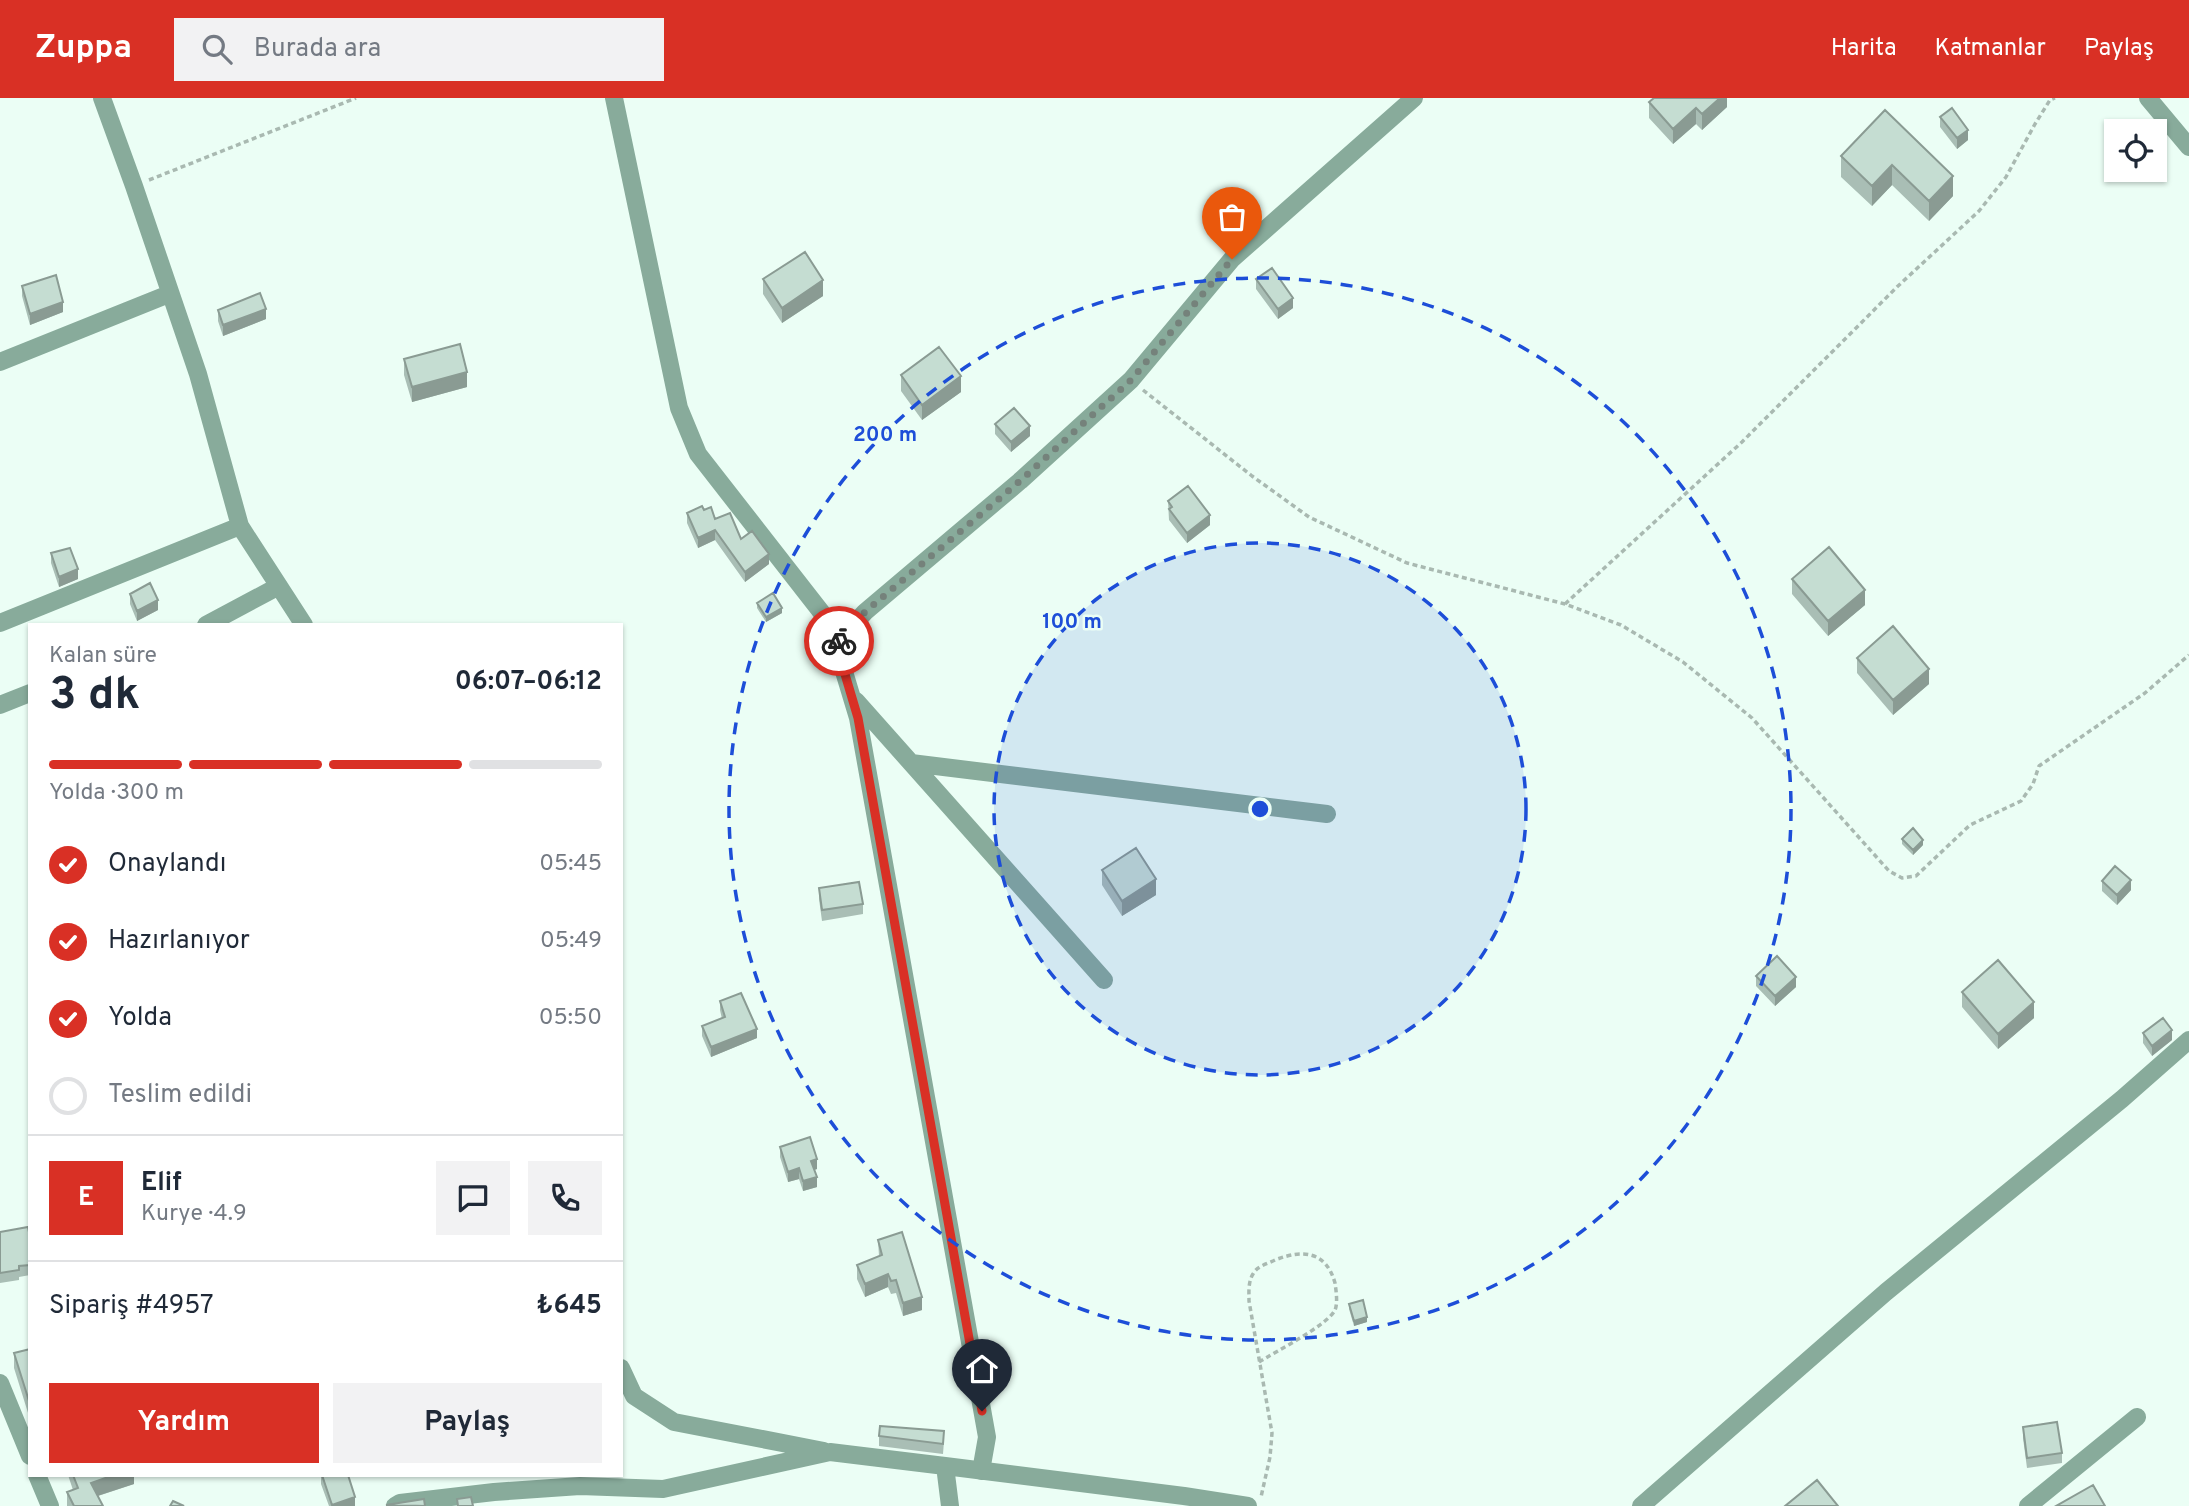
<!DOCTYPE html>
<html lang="tr">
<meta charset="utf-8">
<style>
:root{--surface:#fff;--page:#f2f2f3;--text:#1f2937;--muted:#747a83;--line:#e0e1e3;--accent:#d93025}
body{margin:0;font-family:Overpass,sans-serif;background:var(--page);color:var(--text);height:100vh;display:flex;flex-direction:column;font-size:26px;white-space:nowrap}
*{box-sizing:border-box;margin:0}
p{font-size:23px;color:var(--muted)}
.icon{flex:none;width:38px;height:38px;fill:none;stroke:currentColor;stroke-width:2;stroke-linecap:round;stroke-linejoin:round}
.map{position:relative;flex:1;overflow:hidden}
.drawer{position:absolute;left:28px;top:525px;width:595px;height:854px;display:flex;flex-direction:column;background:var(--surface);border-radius:0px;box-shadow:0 2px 5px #0004}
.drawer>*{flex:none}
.controls{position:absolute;left:2104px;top:21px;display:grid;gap:14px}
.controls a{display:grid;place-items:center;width:63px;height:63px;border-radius:0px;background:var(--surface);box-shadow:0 2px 5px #0004;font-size:35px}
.pin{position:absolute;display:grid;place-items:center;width:60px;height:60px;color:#fff;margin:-72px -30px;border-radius:50% 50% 50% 0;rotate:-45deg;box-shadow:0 0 7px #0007}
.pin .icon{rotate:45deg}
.courier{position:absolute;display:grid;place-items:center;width:70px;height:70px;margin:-35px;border:5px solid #d93025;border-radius:50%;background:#fff;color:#222;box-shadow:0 2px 9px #0007}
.summary em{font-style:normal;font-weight:700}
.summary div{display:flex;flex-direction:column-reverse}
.summary{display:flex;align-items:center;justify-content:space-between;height:119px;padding:0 21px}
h1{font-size:46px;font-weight:700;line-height:52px}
.bar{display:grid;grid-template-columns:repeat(4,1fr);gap:10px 7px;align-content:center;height:84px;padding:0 21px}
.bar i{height:9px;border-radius:5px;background:var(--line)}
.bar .current{background:var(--accent)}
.bar p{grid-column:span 4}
.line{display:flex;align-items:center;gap:18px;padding:0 21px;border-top:2px solid var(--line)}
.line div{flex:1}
.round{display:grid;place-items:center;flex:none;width:74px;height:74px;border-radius:0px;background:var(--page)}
ol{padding:0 21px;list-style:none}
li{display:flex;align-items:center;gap:21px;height:77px}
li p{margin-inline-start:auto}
li .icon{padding:7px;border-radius:50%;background:var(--accent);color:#fff;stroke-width:4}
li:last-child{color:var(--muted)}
li i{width:38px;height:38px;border:4px solid var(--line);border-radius:50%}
.cta{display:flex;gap:14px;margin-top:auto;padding:14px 21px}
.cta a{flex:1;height:80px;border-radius:0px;background:var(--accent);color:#fff;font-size:28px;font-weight:700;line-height:80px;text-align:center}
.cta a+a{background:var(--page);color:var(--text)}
header{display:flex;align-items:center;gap:42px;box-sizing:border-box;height:98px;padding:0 35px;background:var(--accent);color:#fff}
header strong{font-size:33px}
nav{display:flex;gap:38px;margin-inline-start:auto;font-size:24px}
.search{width:490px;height:63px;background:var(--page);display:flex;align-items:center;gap:18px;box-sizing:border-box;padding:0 24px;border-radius:0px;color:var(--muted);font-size:26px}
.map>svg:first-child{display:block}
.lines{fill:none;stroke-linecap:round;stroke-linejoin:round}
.path{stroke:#a9b9b1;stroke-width:3.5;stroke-dasharray:5 3.5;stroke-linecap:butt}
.minor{stroke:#88ab9b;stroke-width:18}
.wall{fill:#a9beb5}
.shaded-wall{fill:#8a9b93}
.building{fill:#c5ddd2;stroke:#8a9b93;stroke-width:2}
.done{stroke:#75827b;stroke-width:7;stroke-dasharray:0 12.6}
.route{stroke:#d93025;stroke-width:9}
.ring{fill:none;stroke:#1d4ed8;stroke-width:3.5;stroke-dasharray:12 9}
.centre{fill:#1d4ed8;stroke:#ebfef5;stroke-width:3.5}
.ring-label{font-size:21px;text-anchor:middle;font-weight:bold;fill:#1d4ed8;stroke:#ebfef5;stroke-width:5;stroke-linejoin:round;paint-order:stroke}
</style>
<header>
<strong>Zuppa</strong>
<div class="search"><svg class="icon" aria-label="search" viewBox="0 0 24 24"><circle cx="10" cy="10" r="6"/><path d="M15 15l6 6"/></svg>Burada ara</div>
<nav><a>Harita</a><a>Katmanlar</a><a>Paylaş</a></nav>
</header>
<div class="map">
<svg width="2189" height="1408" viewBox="0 0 2189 1408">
<rect width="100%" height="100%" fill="#ebfef5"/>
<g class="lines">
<path class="path" d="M149,82L356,0
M1143,292L1252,378L1309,419L1407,465L1565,506L1621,527L1683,564L1752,620L1889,773L1902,780L1916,778L1970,727L2021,703L2033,686L2039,668L2145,595L2189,557
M1565,506L1742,344L1898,188L1979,113L2006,79L2035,26L2050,2L2055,0
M1259,1264C1275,1254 1328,1227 1335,1212C1338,1205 1336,1192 1335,1185C1326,1153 1303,1151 1275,1162C1267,1166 1257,1168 1253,1176C1248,1184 1249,1194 1249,1203L1272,1335L1270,1359L1261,1399"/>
<path class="minor" d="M102,0L134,88L198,276L240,428L304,527
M614,0L679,310L698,356L829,524L858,620L987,1339L981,1373
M2148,0L2189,49
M0,264L169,196
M0,525L240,428
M206,527L279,488
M836,546L865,514L1020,383L1131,282L1232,161L1414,0
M856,603L1104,882
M0,607L30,595
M911,665L1327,716
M621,1270L634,1298L674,1324L824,1353
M0,1285L30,1358
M37,1377L50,1408
M395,1408L400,1405L494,1394L580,1388L663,1391L830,1354L945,1368
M950,1408L945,1368L1184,1398L1248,1408
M1641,1408L1886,1194L2122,1001L2189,942
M2028,1408L2137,1319"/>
</g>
<path class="wall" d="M1727,0V9L1702,32L1696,26L1673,46L1649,20V4Z
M1885,12L1953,98L1929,123L1892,87L1872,108L1841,79V58Z
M1940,19L1968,42L1957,51L1940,29Z
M763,181L823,198L782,225L763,196Z
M1256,181L1293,210L1278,221L1256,191Z
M22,188L63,214L30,227L22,198Z
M218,212L266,221L223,238L218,223Z
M404,261L467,289L412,304L404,277Z
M901,277L961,294L922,322L901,293Z
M995,326L1030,338L1011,354L995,336Z
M1168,403L1210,427L1187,445L1169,422Z
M704,412L715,421L769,466L745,484L715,442L698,450L687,425V415Z
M51,455L78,481L59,489L51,465Z
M1792,481L1865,507L1828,538L1792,496Z
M130,496L158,512L137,523L130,506Z
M757,505L782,515L766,524L757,510Z
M1857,560L1929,586L1893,617L1857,575Z
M1902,741L1923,747L1913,757L1902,746Z
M1102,772L1156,797L1122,818L1102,787Z
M2102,783L2131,792L2117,807L2102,793Z
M819,790L863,806V816L822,823L819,801Z
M1756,878L1796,889L1775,908L1756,888Z
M1962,894L2034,920L1998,951L1962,909Z
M720,903L757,940L711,959L702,938V928L722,921L720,912Z
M2143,935L2172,942L2152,958L2143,945Z
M780,1049L817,1071L814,1072L817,1089L803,1093L799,1081L788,1084L780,1059Z
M0,1134L30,1139V1177L19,1179V1182L0,1185Z
M878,1142L922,1212L903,1218L896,1195L891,1196L888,1189L865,1199L857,1181V1167L879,1158Z
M1349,1206L1367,1224L1354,1228L1349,1211Z
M30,1251L29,1318L14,1270V1255Z
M2023,1329L2062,1355V1365L2027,1370L2023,1340Z
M879,1338L944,1343L943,1356L879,1348Z
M68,1377H134V1386L98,1398L103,1408H67V1394L73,1392Z
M321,1377L355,1408H329L321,1386Z"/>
<path class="shaded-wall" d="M1720,0H1727V9L1702,32V16Z
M1696,10V26L1673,46V31Z
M1968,32V42L1957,51V40Z
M1892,67V87L1872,108V88Z
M1953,78V98L1929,123V103Z
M823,182V198L782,225V210Z
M1293,200V210L1278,221V211Z
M63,204V214L30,227V216Z
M266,211V221L223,238V227Z
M467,274V289L412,304V289Z
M961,278V294L922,322V307Z
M1030,328V338L1011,354V344Z
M1210,417V427L1187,445V435Z
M715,432V442L698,450V440Z
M769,456V466L745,484V474Z
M78,471V481L59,489V479Z
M1865,492V507L1828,538V523Z
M158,502V512L137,523V513Z
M782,510V515L766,524V519Z
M1929,571V586L1893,617V602Z
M1923,742V747L1913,757V752Z
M1156,781V797L1122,818V803Z
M2131,782V792L2117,807V797Z
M1796,879V889L1775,908V898Z
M2034,904V920L1998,951V936Z
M757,931V940L711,959V949Z
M2172,932V942L2152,958V948Z
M817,1061V1071L811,1073V1063Z
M799,1070V1081L788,1084V1074Z
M817,1079V1089L803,1093V1083Z
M888,1176V1189L865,1199V1186Z
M922,1199V1212L903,1218V1205Z
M1367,1219V1224L1354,1228V1223Z
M114,1377H134V1386L91,1400V1385Z
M355,1399V1408H332V1407Z"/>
<path class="building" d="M1654,0H1720L1702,16L1696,10L1673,31L1649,4Z
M1952,10L1968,32L1957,40L1940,19Z
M1885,12L1953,78L1929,103L1892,67L1872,88L1841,58Z
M805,154L823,182L782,210L763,181Z
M1272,170L1293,200L1278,211L1256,181Z
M56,177L63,204L30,216L22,188Z
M260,195L266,211L223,227L218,212Z
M460,246L467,274L412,289L404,261Z
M939,249L961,278L922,307L901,277Z
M1014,310L1030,328L1011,344L995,326Z
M1188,388L1210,417L1187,435L1169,411L1172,409L1168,403Z
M702,408L704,412L711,409L715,421L730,415L741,441L752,433L769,456L745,474L715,432L698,440L687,415Z
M1829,449L1865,492L1828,523L1792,481Z
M70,450L78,471L59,479L51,455Z
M150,485L158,502L137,513L130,496Z
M773,495L782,510L766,519L757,505Z
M1893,528L1929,571L1893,602L1857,560Z
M1913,730L1923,742L1913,752L1902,741Z
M1136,750L1156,781L1122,803L1102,772Z
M2115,768L2131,782L2117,797L2102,783Z
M859,784L863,806L822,812L819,790Z
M1777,858L1796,879L1775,898L1756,878Z
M1998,862L2034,904L1998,936L1962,894Z
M741,895L757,931L711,949L702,928L725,919L720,903Z
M2163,920L2172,932L2152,948L2143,935Z
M810,1039L817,1061L811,1063L817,1079L803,1083L799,1070L788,1074L780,1049Z
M28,1129L30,1139V1167L19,1168V1172L0,1175V1134Z
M902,1134L922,1199L903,1205L896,1182L891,1183L888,1176L865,1186L857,1167L882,1157L878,1142Z
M1363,1202L1367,1219L1354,1223L1349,1206Z
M30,1251V1303H29L14,1255Z
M2057,1324L2062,1355L2027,1360L2023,1329Z
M880,1328L944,1333L943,1346L879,1338Z
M73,1377H114L91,1385L103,1408H74L67,1394L78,1390Z
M322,1377H348L355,1399L332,1407Z
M1817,1382L1838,1408H1785Z
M2093,1387L2105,1408H2056Z
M471,1399L473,1408H458L457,1401Z
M424,1401L425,1408L386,1407Z
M173,1403L184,1408H170Z"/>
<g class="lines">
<path class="done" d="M839,543L865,514L1020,383L1131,282L1232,161"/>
<path class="route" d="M839,543L836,546L858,620L982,1313"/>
</g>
<circle cx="1260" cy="711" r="266" fill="#1d4ed8" fill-opacity=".12"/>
<g class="ring">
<circle cx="1260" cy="711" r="266"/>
<circle cx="1260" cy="711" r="531"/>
</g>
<circle cx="1260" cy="711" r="10" class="centre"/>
<g class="ring-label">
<text x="885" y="343">200 m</text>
<text x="1072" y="530">100 m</text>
</g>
</svg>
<div class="controls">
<a><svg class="icon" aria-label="locate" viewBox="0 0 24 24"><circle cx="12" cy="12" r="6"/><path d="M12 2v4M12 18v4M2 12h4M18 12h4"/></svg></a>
</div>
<div class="pin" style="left:1232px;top:161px;background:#ea580c"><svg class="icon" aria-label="bag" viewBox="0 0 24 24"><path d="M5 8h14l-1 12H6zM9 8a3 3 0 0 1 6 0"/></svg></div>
<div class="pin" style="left:982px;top:1313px;background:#1f2937"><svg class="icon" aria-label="home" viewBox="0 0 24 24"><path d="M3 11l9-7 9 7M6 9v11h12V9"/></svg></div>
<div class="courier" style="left:839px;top:543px"><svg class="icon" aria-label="bike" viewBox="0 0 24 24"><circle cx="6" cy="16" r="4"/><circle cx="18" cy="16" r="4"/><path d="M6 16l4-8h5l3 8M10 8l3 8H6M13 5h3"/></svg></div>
<section class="drawer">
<div class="summary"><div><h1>3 dk</h1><p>Kalan süre</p></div><em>06:07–06:12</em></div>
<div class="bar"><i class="current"></i><i class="current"></i><i class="current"></i><i></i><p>Yolda · 300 m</p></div>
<ol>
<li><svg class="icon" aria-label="check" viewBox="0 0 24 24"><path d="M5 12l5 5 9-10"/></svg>Onaylandı<p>05:45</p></li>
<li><svg class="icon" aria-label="check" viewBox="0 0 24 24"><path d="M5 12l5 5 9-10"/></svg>Hazırlanıyor<p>05:49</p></li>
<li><svg class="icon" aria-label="check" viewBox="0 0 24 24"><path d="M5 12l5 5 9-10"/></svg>Yolda<p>05:50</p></li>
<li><i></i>Teslim edildi</li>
</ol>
<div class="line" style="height:126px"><b class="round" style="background:var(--accent);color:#fff">E</b><div><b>Elif</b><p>Kurye · 4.9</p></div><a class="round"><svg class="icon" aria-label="chat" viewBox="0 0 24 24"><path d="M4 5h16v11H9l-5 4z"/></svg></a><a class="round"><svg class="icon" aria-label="phone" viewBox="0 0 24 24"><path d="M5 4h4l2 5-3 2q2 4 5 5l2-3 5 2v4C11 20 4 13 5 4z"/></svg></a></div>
<div class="line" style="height:91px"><div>Sipariş #4957</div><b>₺645</b></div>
<div class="cta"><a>Yardım</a><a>Paylaş</a></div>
</section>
</div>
